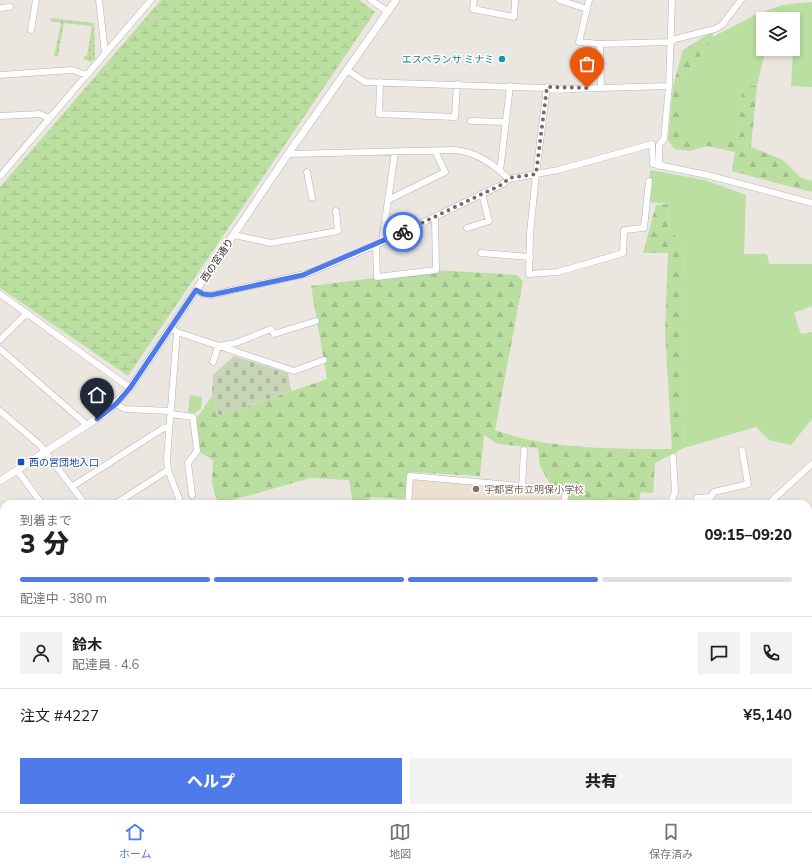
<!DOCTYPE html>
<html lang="ja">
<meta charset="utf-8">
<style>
:root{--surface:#fff;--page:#f2f2f2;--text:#202124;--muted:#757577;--line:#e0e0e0;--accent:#4f7aea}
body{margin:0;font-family:Mulish,"Noto Sans JP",sans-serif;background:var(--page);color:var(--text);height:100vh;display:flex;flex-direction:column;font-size:15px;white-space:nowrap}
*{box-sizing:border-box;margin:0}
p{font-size:13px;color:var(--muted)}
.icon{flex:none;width:22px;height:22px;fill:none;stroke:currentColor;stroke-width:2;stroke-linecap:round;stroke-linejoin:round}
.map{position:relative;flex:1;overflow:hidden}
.sheet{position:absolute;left:0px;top:500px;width:812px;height:312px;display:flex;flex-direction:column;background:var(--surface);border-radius:12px 12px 0 0;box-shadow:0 2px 6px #0003}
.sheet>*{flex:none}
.controls{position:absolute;left:756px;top:12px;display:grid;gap:8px}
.controls a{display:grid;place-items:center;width:44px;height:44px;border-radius:0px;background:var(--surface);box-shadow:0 2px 6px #0003;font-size:20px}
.pin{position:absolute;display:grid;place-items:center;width:34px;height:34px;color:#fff;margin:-41px -17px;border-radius:50% 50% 50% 0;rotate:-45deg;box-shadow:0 0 4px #0007}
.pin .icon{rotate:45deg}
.courier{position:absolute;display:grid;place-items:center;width:40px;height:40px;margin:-20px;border:3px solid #4f7aea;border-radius:50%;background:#fff;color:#222;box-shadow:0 1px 5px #0007}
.summary em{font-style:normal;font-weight:800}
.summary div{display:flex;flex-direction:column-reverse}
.summary{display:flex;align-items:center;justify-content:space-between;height:68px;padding:0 20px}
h1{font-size:26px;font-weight:800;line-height:30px}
.bar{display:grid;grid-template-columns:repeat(4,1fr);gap:6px 4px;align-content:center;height:48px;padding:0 20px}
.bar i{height:5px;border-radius:3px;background:var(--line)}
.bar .active{background:var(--accent)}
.bar p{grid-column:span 4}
.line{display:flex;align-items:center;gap:10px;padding:0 20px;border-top:1px solid var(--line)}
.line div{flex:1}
.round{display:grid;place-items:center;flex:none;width:42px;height:42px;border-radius:0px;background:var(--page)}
.action{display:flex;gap:8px;margin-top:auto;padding:8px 20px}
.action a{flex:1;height:46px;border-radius:0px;background:var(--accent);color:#fff;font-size:16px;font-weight:800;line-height:46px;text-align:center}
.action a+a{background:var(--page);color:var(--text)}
.tab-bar{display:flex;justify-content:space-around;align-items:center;height:56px;border-top:1px solid var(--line);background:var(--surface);font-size:11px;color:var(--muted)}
.tab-bar a{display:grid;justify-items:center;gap:2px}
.tab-bar .active{color:var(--accent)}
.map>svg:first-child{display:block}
.education{fill:#ece1d1}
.grass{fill:#bbdea1;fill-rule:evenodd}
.forest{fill:url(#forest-firs)}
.wetland{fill:url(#wetland-marsh)}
.cemetery{fill:url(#cemetery-stones)}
.garden{fill:url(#garden-dots)}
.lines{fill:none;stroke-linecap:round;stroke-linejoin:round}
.minor-casing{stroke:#b0b3bb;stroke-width:7}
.tertiary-casing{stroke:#b0b3bb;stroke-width:8}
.minor{stroke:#fff;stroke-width:6}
.tertiary{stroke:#fff;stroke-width:7}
.done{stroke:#6f6d6b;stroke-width:4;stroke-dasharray:0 7.2}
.route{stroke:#4f7aea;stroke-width:5}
.culture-dot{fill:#0f9aa8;stroke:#fff;stroke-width:1.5}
.transit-dot{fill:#1a4fb4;stroke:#fff;stroke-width:1.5}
.education-dot{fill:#8d6e63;stroke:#fff;stroke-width:1.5}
.labels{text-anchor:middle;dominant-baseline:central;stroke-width:3;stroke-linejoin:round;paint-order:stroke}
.culture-label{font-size:10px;fill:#0d838f;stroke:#fff;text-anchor:end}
.street-label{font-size:10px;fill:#2c2c2c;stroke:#fff}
.transit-label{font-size:10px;fill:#164399;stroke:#fff;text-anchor:start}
.education-label{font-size:10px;fill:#785e54;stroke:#fff;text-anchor:start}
</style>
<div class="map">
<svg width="812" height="812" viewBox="0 0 812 812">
<defs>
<pattern id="forest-firs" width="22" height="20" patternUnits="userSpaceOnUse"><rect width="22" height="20" fill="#bbdea1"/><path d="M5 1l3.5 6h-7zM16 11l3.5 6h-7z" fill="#a1bf8b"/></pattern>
<pattern id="wetland-marsh" width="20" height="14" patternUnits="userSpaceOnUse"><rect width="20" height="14" fill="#bbdea1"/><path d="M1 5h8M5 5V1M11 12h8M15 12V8" fill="none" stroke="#a1bf8b"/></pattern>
<pattern id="cemetery-stones" width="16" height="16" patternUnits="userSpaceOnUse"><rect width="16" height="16" fill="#c9d5b8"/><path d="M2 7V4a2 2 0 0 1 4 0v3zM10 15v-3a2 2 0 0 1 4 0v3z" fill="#adb79e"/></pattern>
<pattern id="garden-dots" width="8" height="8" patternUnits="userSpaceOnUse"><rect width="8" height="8" fill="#bbdea1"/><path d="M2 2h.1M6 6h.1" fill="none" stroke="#a1bf8b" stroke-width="1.8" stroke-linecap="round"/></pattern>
</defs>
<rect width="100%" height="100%" fill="#ece6e0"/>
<path class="education" d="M412,479L559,492L563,496L562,504H410Z"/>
<path class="grass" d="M812,2V87L791,86L793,53L764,56L757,86L743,87L737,140H684V79L713,37L755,15L782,5ZM763,19H793V49H763Z
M650,170L705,180L746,195L744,254H767L769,264H812V306L794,313L801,334L812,332V419L791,445L769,440L756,427L684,448L681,365L684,245L668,228L669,204L647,202Z
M190,395L202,397L201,409L194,413L188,412Z"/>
<path class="forest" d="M713,31V37L684,79V140H737L743,86H757L751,147L783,160L801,178L812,181V192L732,171L735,152L708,146L689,151L674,149L668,140L673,86L683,50Z
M669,204L668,228L684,245L681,365L684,448L655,463L653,493L641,492L638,504H569L568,487L550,484L540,466L538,448L498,444L484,435L480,476L409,472L405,499L370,497L369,504H353L349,480L311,478L218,504L212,483L213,460L201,453L195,421L212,396L219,416L327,379L311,286L436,270L517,275L523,281L495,430C549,450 615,449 672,449L665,331L668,253H643L656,205Z"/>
<path class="wetland" d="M161,0H359L375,12L128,376L0,288V187Z"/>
<path class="cemetery" d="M234,356L288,373L291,391L219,416L212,396L213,375Z"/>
<path class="garden" d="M51,18L94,23L95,59L91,62L83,59L84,56H87L92,26L64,23L58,56H54L61,23L50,21Z"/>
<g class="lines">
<g class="minor-casing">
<path id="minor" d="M99,0L105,53
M371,0L388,12
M474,0L473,9L514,17L515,0
M559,0L587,9
M589,0L579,42L600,44
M0,8L10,7
M31,30L36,0
M347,70L365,82L573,89L601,88L600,44L671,42L675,39L715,29L722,25L741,0
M0,75L72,70L87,75
M380,82L379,114L455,117L457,84
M547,87L536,174L530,233L529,274L558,272L623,253L624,230L644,228L649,181
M601,88L669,86
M0,116L40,114L49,118
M471,121L506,122
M288,154L455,150C477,152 493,164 509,179
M659,166V145L664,139L669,86L672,0
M500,171L510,86
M307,172L312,198
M0,176L151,0
M388,200L445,172L435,151
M467,228L489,221L482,194
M234,235L271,243L338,231L336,211
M382,242L395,152
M376,245L377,277L436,270L435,217
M481,253L530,257
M196,290L203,294L211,295L309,273L376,245L503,184L509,179L558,170L652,144L653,164L707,175L812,203
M0,294L130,388
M171,328L177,332L167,458L168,470L181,504
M177,332L294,371L324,360
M0,340L27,313
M0,349L87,425
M213,362L218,346L236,343L271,329L274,334L316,321
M116,404L125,409L171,411
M0,411L40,445L85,504
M171,414L193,417L197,451L188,463L192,495
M17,470L42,504
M73,486L162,429L169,427
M522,487L524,450
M115,504L168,470
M408,504L410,476L566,490L564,504
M670,504L675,492L673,457
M697,504V498L711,497L714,492L748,484L742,450
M768,504L812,464
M0,518L4,524
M808,542L812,533
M0,591L4,597
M0,623L4,620
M808,646H812
M0,662L4,667
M0,724L4,730
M808,737L812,739
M0,743L4,739
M0,795L4,793
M808,806L809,812
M200,808L201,812
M731,808V812
M88,812L89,808
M162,812V808
M584,812V808"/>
</g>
<g class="tertiary-casing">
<path id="tertiary" d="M0,481L107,412L130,388L288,154L396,0
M808,607L812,606
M40,812L56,808
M355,812L364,808"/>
</g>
<use href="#minor" class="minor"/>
<use href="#tertiary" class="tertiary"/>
</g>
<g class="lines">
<path class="done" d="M403,232L503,184L509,178L536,174L547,87L587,88"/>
<path class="route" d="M97,419L116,404L130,388L196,290L203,294L211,295L303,275L403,232"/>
</g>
<circle class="culture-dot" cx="502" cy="59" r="4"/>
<rect class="transit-dot" x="17" y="458" width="8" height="8" rx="2"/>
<circle class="education-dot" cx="476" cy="489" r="4"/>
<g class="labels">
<g class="culture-label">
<text x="494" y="59">エスペランサ ミナミ</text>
</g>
<g class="street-label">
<text transform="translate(217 260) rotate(-56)">西の宮通り</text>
</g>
<g class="transit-label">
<text x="29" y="462">西の宮団地入口</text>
</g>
<g class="education-label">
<text x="484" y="489">宇都宮市立明保小学校</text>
</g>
</g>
</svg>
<div class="controls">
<a><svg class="icon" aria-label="layers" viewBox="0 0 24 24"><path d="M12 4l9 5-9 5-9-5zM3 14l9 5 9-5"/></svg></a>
</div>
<div class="pin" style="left:587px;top:88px;background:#ea580c"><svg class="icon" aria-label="bag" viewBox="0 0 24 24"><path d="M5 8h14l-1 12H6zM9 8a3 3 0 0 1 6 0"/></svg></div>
<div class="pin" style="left:97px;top:419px;background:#1f2937"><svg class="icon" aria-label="home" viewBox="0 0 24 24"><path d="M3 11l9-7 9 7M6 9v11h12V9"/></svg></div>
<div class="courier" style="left:403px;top:232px"><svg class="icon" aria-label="bike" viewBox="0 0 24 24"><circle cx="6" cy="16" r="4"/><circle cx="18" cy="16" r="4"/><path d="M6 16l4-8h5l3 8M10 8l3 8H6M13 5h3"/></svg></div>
<section class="sheet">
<div class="summary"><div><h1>3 分</h1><p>到着まで</p></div><em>09:15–09:20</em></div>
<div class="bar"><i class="active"></i><i class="active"></i><i class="active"></i><i></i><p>配達中 · 380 m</p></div>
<div class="line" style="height:72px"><a class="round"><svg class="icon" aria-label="person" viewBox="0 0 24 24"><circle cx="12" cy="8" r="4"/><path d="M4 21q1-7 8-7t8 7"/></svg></a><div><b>鈴木</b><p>配達員 · 4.6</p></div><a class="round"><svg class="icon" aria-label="chat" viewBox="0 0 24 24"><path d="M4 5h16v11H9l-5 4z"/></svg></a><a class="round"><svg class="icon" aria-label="phone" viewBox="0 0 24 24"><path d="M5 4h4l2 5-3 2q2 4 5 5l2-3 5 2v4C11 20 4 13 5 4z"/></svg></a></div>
<div class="line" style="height:52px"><div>注文 #4227</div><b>¥5,140</b></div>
<div class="action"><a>ヘルプ</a><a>共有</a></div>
</section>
</div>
<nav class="tab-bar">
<a class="active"><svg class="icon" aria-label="home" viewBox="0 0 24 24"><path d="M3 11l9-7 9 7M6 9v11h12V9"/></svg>ホーム</a>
<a><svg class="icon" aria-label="map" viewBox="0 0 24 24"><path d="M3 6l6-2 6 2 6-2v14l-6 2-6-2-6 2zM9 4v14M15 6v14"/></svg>地図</a>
<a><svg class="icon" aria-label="saved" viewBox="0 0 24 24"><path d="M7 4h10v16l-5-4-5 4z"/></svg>保存済み</a>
</nav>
